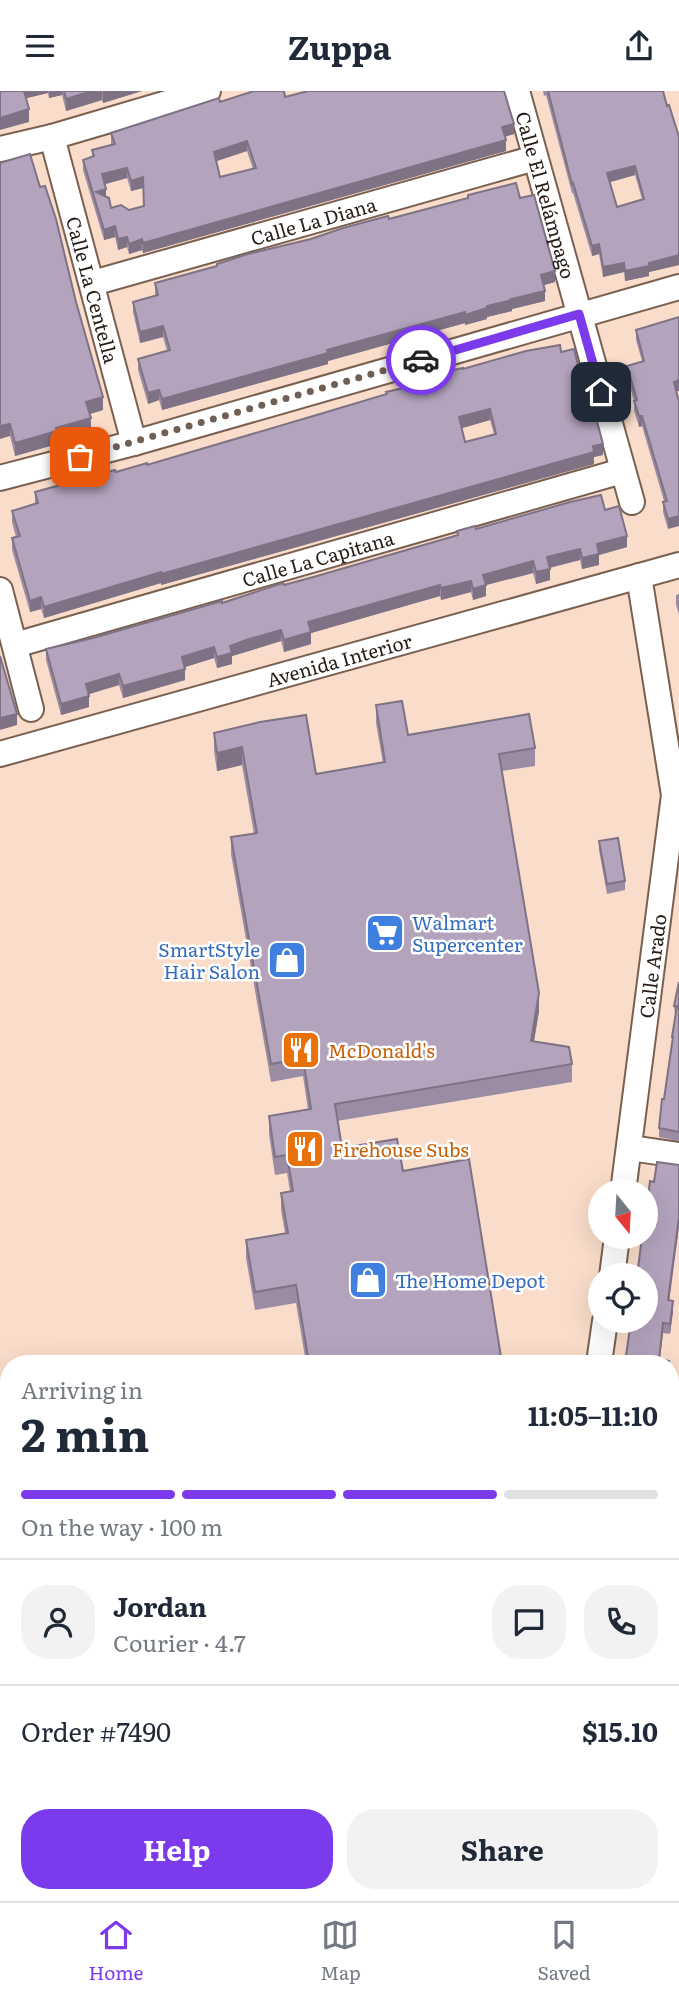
<!DOCTYPE html>
<meta charset="utf-8">
<style>
:root{--surface:#fff;--page:#f2f2f3;--text:#1f2937;--muted:#747a83;--line:#e0e1e3;--accent:#7c3aed}
body{margin:0;font-family:Literata,serif;background:var(--page);color:var(--text);height:100vh;display:flex;flex-direction:column;font-size:26px;white-space:nowrap}
*{box-sizing:border-box;margin:0}
p{font-size:23px;color:var(--muted)}
.icon{flex:none;width:38px;height:38px;fill:none;stroke:currentColor;stroke-width:2;stroke-linecap:round;stroke-linejoin:round}
.map{position:relative;flex:1;overflow:hidden}
.side{position:absolute;left:0px;top:1264px;width:679px;height:548px;display:flex;flex-direction:column;background:var(--surface);border-radius:28px 28px 0 0;box-shadow:0 7px 28px #0002}
.side>*{flex:none}
.needle{width:46px;rotate:162deg}
.fabs{position:absolute;left:588px;top:1088px;display:grid;gap:14px}
.fabs a{display:grid;place-items:center;width:70px;height:70px;border-radius:50%;background:var(--surface);box-shadow:0 7px 28px #0002;font-size:35px}
.pin{position:absolute;display:grid;place-items:center;width:60px;height:60px;color:#fff;margin:-30px;border-radius:14px;box-shadow:0 4px 10px #0006}
.courier{position:absolute;display:grid;place-items:center;width:70px;height:70px;margin:-35px;border:5px solid #7c3aed;border-radius:50%;background:#fff;color:#222;box-shadow:0 2px 9px #0007}
.overview em{font-style:normal;font-weight:700}
.overview div{display:flex;flex-direction:column-reverse}
.overview{display:flex;align-items:center;justify-content:space-between;height:119px;padding:0 21px}
h1{font-size:46px;font-weight:700;line-height:52px}
.bar{display:grid;grid-template-columns:repeat(4,1fr);gap:10px 7px;align-content:center;height:84px;padding:0 21px}
.bar i{height:9px;border-radius:5px;background:var(--line)}
.bar .selected{background:var(--accent)}
.bar p{grid-column:span 4}
.line{display:flex;align-items:center;gap:18px;padding:0 21px;border-top:2px solid var(--line)}
.line div{flex:1}
.round{display:grid;place-items:center;flex:none;width:74px;height:74px;border-radius:28px;background:var(--page)}
.primary-button{display:flex;gap:14px;margin-top:auto;padding:14px 21px}
.primary-button a{flex:1;height:80px;border-radius:28px;background:var(--accent);color:#fff;font-size:28px;font-weight:700;line-height:80px;text-align:center}
.primary-button a+a{background:var(--page);color:var(--text)}
header{display:flex;justify-content:space-between;align-items:center;height:91px;padding:0 21px;background:var(--surface);font-size:32px;font-weight:700}
.dock{display:flex;justify-content:space-around;align-items:center;height:98px;border-top:2px solid var(--line);background:var(--surface);font-size:19px;color:var(--muted)}
.dock a{display:grid;justify-items:center;gap:4px}
.dock .selected{color:var(--accent)}
.map>svg:first-child{display:block}
.lines{fill:none;stroke-linecap:round;stroke-linejoin:round}
.minor-casing{stroke:#796050;stroke-width:28}
.minor{stroke:#fff;stroke-width:24}
.wall{fill:#9b8ca3;fill-rule:evenodd}
.shaded-wall{fill:#7e7284}
.building{fill:#b4a3bd;stroke:#7e7284;stroke-width:2;fill-rule:evenodd}
.done{stroke:#705f55;stroke-width:7;stroke-dasharray:0 12.6}
.route{stroke:#7c3aed;stroke-width:9}
.labels{text-anchor:middle;dominant-baseline:central;stroke-width:5;stroke-linejoin:round;paint-order:stroke}
.street-label{font-size:19px;fill:#271c16;stroke:#fff}
.shop-label{font-size:19px;fill:#366cbe;stroke:#fff;text-anchor:start}
.food-label{font-size:19px;fill:#c56008;stroke:#fff;text-anchor:start}
</style>
<header><svg class="icon" aria-label="menu" viewBox="0 0 24 24"><path d="M4 6h16M4 12h16M4 18h16"/></svg>Zuppa<svg class="icon" aria-label="share" viewBox="0 0 24 24"><path d="M12 15V3M7 8l5-5 5 5M5 13v7h14v-7"/></svg></header>
<div class="map">
<svg width="679" height="1810" viewBox="0 0 679 1810">
<rect width="100%" height="100%" fill="#f9dcc9"/>
<g class="lines">
<g class="minor-casing">
<g id="minor">
<path id="s1" d="M517,0L632,411"/>
<path id="s2" d="M52,46L134,352"/>
<path d="M0,58L52,46L208,0"/>
<path id="s3" d="M93,192L535,67"/>
<path d="M0,387L134,352L679,196"/>
<path d="M0,499L31,618"/>
<path id="s4" d="M15,554L622,380"/>
<path id="s5" d="M0,663L679,474"/>
<path d="M630,1057L679,1064"/>
<path id="s6" d="M623,1101L674,704L639,485"/>
<path d="M612,1185L617,1146"/>
<path d="M599,1272L605,1230"/>
<path d="M670,1766L679,1767"/>
<path d="M518,1810L520,1802"/>
</g>
</g>
<use href="#minor" class="minor"/>
</g>
<path class="wall" d="M0,0H142L103,12L102,9L66,20L62,4L49,7L48,2L26,7L29,31Z
M543,0H663L667,15L679,46V174L649,181V185L625,190L624,181L603,186L599,163L592,165L573,102H572L546,4L544,5ZM635,84L642,108L617,116L610,91Z
M285,6L514,43L505,46L506,60L143,162L142,159L129,163L127,156L118,159L115,146L104,149L83,79V69L92,66V59L111,54V42L220,11ZM247,60L253,78L220,86L216,70ZM127,87L131,100L143,97L144,115L129,119L111,117L106,106L105,93Z
M0,72L103,319L90,323L91,340L57,349V353L15,365L10,345Z
M468,104L520,107L555,191L543,194L545,210L512,218V220L487,226V228L465,234V232L328,270V273L162,319L159,309L148,313L138,279V268L167,260L163,246L140,252L133,221V211L155,205V192L468,107Z
M679,226V300H676L668,438L663,421V411L664,410L642,335L639,336L634,320V310L627,285V275L642,270L636,249V239Z
M561,261L587,309L603,364L594,366V373L243,471L161,494V492L44,527L41,518L30,521L12,459V447L16,446L12,431V420L35,412V401L147,374L448,287V280ZM490,329L494,343L465,351L462,337Z
M605,419L627,456L599,464V474L582,478L580,469L550,477V489L536,493L533,482L486,494V505L473,509L471,501L441,509L440,505L311,542V553L284,561L281,550L246,561L232,565V573L217,577L214,567L185,576V589L123,607L119,594L89,603V616L61,624L46,569V558L93,547L222,512L457,445V440Z
M679,503V523L676,514V504Z
M376,614L408,644L535,657V675L502,680L539,920L534,950L572,973V991L337,1030L342,1057L403,1080L502,1272H306L296,1212L255,1219L246,1167V1149L285,1142L281,1119V1102L290,1100L287,1082L275,1084L269,1043V1025L308,1019L303,985L271,991L231,763V746L254,743L242,674L217,680L214,660V642L316,683L383,672L376,632Z
M599,750L625,790V799L607,803L599,759Z
M679,891V1050L659,1046V1037L672,955V946L675,924L674,915Z
M650,1090L669,1209L673,1220L670,1243L663,1242L660,1268L625,1272L651,1124L647,1123V1113Z
M0,1427L5,1462V1476L0,1477Z
M9,1522V1608L0,1610V1523Z"/>
<path class="shaded-wall" d="M23,0H48V2L23,8Z
M49,0H62V4L49,7Z
M92,0H102V9L66,20V8Z
M103,0H142L103,12Z
M29,18V31L0,39V27Z
M514,33V43L502,46V36Z
M506,49V60L143,162V152Z
M247,50V60L214,71V61Z
M635,75V84L607,92V82Z
M127,77V87L102,94V83Z
M143,86V97L131,100V90Z
M106,98V108L96,101Z
M115,135V146L104,149V139Z
M127,146V156L118,159V148Z
M142,148V159L129,163V153Z
M599,153V163L592,165V155Z
M679,164V174L649,181V185L625,190V180L649,172Z
M624,172V181L603,186V176Z
M555,180V191L541,195V184Z
M545,200V210L512,218V220L487,226V228L465,234V224L487,215L511,208Z
M465,221V232L328,270V273L162,319V308L327,259Z
M163,235V246L140,252V241Z
M679,289V300L674,301V291Z
M159,299V309L148,313V302Z
M103,306V319L86,324V311Z
M490,318V329L459,338V326Z
M639,325H642V335L639,336Z
M91,327V340L57,349V353L15,365V352L56,337Z
M10,333V345L0,348V335Z
M603,353V364L594,366V373L161,494V483Z
M679,425V435L668,438V428Z
M627,445V456L599,464V474L582,478V467L597,453Z
M580,458V469L547,477V466Z
M533,470V482L486,494V505L473,509V498L483,484Z
M550,478V489L536,493V481Z
M161,481V492L44,527V516Z
M471,490V501L441,509V497Z
M440,494V505L311,542V553L284,561V549L308,531Z
M41,506V518L30,521V510Z
M281,539V550L232,565V573L217,577V566L230,555Z
M214,556V567L182,577V566Z
M185,578V589L123,607V595Z
M119,583V594L86,604V593Z
M89,605V616L61,624V613Z
M17,623V634L0,639V627Z
M242,656V674L217,680V662Z
M539,902V920L531,968V950Z
M679,1126V1136L668,1219V1209Z
M673,1210V1220L670,1243V1233Z
M663,1232V1242L659,1272Z
M677,1668V1678L670,1719V1709Z"/>
<path class="building" d="M0,0H24L29,18L0,27Z
M64,0H92L66,8Z
M254,0H284L285,6L308,0H504L514,33L502,36L506,49L143,152L142,148L129,153L127,146L118,148L115,135L104,139L83,69L94,65L92,59L115,53L111,42L219,7L220,11ZM247,50L256,77L220,86L214,61ZM127,77L131,90L143,86L144,115L129,119L121,114L111,117L109,107L96,101L106,98L102,83Z
M548,0H663L667,15L669,14L679,46V164L649,172V175L625,180L624,172L603,176L599,153L592,155L573,92L572,93ZM635,75L644,108L617,116L607,82Z
M30,63L40,96L45,95L56,128L76,211L103,306L86,311L91,327L56,337L57,340L15,352L10,333L0,335V72Z
M516,92L520,107L534,104L555,180L541,184L545,200L511,208L512,209L487,215V217L465,224V221L327,259L328,262L162,308L159,299L148,302L138,268L170,259L163,235L140,241L133,211L158,204L155,192L217,175V173L248,163L311,148L343,137L388,125L389,128L468,107V104Z
M679,226V289L674,291L679,311V425L668,428L663,411L667,410L642,325H639L634,310L637,309L627,275L644,270L636,239Z
M560,254L561,261L574,258L587,309L591,308L603,353L593,355L594,361L243,460L161,483V481L44,516L41,506L30,510L12,447L20,445L12,420L38,412L35,401L115,379L116,381L147,372V374L320,323L387,303L386,301L450,286L448,280L463,277V278L526,260ZM490,318L496,343L465,351L459,326Z
M601,404L605,419L619,415L627,445L597,453L599,463L582,467L580,458L547,466L550,478L536,481L533,470L483,484L486,494L473,498L471,490L441,497L440,494L308,531L311,541L284,549L281,539L246,549L230,555L232,562L217,566L214,556L182,566L185,578L123,595L119,583L86,593L89,605L61,613L46,558L93,547L222,510V512L283,492L284,494L317,485L458,444L457,440L475,435L476,438L570,411Z
M0,565L17,623L0,627Z
M402,610L408,644L529,623L535,657L499,663L539,902L531,950L569,956L572,973L335,1013L342,1057L397,1048L403,1080L469,1068L502,1272H309L296,1194L255,1201L246,1149L288,1142L281,1102L293,1100L287,1064L275,1066L269,1025L311,1018L303,967L271,973L231,746L257,742L242,656L217,662L214,642L260,631L306,624L316,683L385,671L376,614Z
M618,747L625,790L607,793L599,750Z
M679,891V1041L659,1037L662,1008H664L673,946H672L677,915H674Z
M657,1071L679,1074V1126L668,1209L673,1210L670,1233L663,1232L659,1268L669,1270L668,1272H625L631,1230H646V1185H637L642,1146H646V1144L648,1145L653,1114L647,1113L650,1090L654,1091Z
M679,1410V1668H677L670,1709V1474L671,1467H670V1451H673Z
M0,1427L5,1462L0,1463Z
M9,1522V1595L0,1596V1523Z
M545,1802H658L656,1810H544Z"/>
<g class="lines">
<path class="done" d="M80,366L421,269"/>
<path class="route" d="M421,269L579,223L601,301"/>
</g>
<defs>
<g id="supermarket-square" transform="scale(2.0125)"><rect x="-9" y="-9" width="18" height="18" rx="4" fill="#3f7fe0" stroke="#fff"/><path d="M-6-5.5h2.5l.6 2H6L4.5 2H-2.5L-4.4-4H-6ZM-1.5 3.2a1.3 1.3 0 1 0 .1 0ZM3 3.2a1.3 1.3 0 1 0 .1 0Z" fill="#fff"/></g>
<g id="shop-square" transform="scale(2.0125)"><rect x="-9" y="-9" width="18" height="18" rx="4" fill="#3f7fe0" stroke="#fff"/><path d="M-5-2.5h2.3a2.7 3.5 0 0 1 5.4 0H5L5.5 6h-11ZM-1.5-2.5h3a1.5 2.3 0 0 0-3 0Z" fill="#fff"/></g>
<g id="restaurant-square" transform="scale(2.0125)"><rect x="-9" y="-9" width="18" height="18" rx="4" fill="#e8710a" stroke="#fff"/><path d="M-5-6h1v4h1v-4h1v4h1v-4h1v5L-1.5 .5V6h-2V.5L-5-1ZM5-6V6H3V1.5H1.5Q1.5-4 5-6Z" fill="#fff"/></g>
</defs>
<g fill-rule="evenodd">
<use href="#supermarket-square" x="385" y="842"/>
<use href="#shop-square" x="287" y="869"/>
<use href="#restaurant-square" x="301" y="959"/>
<use href="#restaurant-square" x="305" y="1058"/>
<use href="#shop-square" x="368" y="1189"/>
</g>
<g class="labels">
<g class="street-label">
<text stroke="none"><textPath href="#s1" startOffset="108">Calle El Relámpago</textPath></text>
<text stroke="none"><textPath href="#s3" startOffset="229">Calle La Diana</textPath></text>
<text stroke="none"><textPath href="#s2" startOffset="158">Calle La Centella</textPath></text>
<text stroke="none"><textPath href="#s4" startOffset="315">Calle La Capitana</textPath></text>
<text stroke="none"><textPath href="#s5" startOffset="352">Avenida Interior</textPath></text>
<text stroke="none"><textPath href="#s6" startOffset="228">Calle Arado</textPath></text>
</g>
<g class="shop-label">
<text x="412" y="831">Walmart<tspan x="412" dy="22">Supercenter</tspan></text>
<text x="260" y="858" text-anchor="end">SmartStyle<tspan x="260" dy="22">Hair Salon</tspan></text>
<text x="395" y="1189">The Home Depot</text>
</g>
<g class="food-label">
<text x="328" y="959">McDonald's</text>
<text x="332" y="1058">Firehouse Subs</text>
</g>
</g>
</svg>
<div class="fabs">
<a><svg class="needle" viewBox="-14 -14 28 28"><path d="M0-13l5 13h-10z" fill="#e53935"/><path d="M0 13l5-13h-10z" fill="#747a83"/></svg></a>
<a><svg class="icon" aria-label="locate" viewBox="0 0 24 24"><circle cx="12" cy="12" r="6"/><path d="M12 2v4M12 18v4M2 12h4M18 12h4"/></svg></a>
</div>
<div class="pin" style="left:80px;top:366px;background:#ea580c"><svg class="icon" aria-label="bag" viewBox="0 0 24 24"><path d="M5 8h14l-1 12H6zM9 8a3 3 0 0 1 6 0"/></svg></div>
<div class="pin" style="left:601px;top:301px;background:#1f2937"><svg class="icon" aria-label="home" viewBox="0 0 24 24"><path d="M3 11l9-7 9 7M6 9v11h12V9"/></svg></div>
<div class="courier" style="left:421px;top:269px"><svg class="icon" aria-label="car" viewBox="0 0 24 24"><path d="M5 17H2v-5l4-1 3-4h7l3 4 3 1v5h-3M9 17h6M6 11h13"/><circle cx="7" cy="17" r="2"/><circle cx="17" cy="17" r="2"/></svg></div>
<section class="side">
<div class="overview"><div><h1>2 min</h1><p>Arriving in</p></div><em>11:05–11:10</em></div>
<div class="bar"><i class="selected"></i><i class="selected"></i><i class="selected"></i><i></i><p>On the way · 100 m</p></div>
<div class="line" style="height:126px"><a class="round"><svg class="icon" aria-label="person" viewBox="0 0 24 24"><circle cx="12" cy="8" r="4"/><path d="M4 21q1-7 8-7t8 7"/></svg></a><div><b>Jordan</b><p>Courier · 4.7</p></div><a class="round"><svg class="icon" aria-label="chat" viewBox="0 0 24 24"><path d="M4 5h16v11H9l-5 4z"/></svg></a><a class="round"><svg class="icon" aria-label="phone" viewBox="0 0 24 24"><path d="M5 4h4l2 5-3 2q2 4 5 5l2-3 5 2v4C11 20 4 13 5 4z"/></svg></a></div>
<div class="line" style="height:91px"><div>Order #7490</div><b>$15.10</b></div>
<div class="primary-button"><a>Help</a><a>Share</a></div>
</section>
</div>
<nav class="dock">
<a class="selected"><svg class="icon" aria-label="home" viewBox="0 0 24 24"><path d="M3 11l9-7 9 7M6 9v11h12V9"/></svg>Home</a>
<a><svg class="icon" aria-label="map" viewBox="0 0 24 24"><path d="M3 6l6-2 6 2 6-2v14l-6 2-6-2-6 2zM9 4v14M15 6v14"/></svg>Map</a>
<a><svg class="icon" aria-label="saved" viewBox="0 0 24 24"><path d="M7 4h10v16l-5-4-5 4z"/></svg>Saved</a>
</nav>
